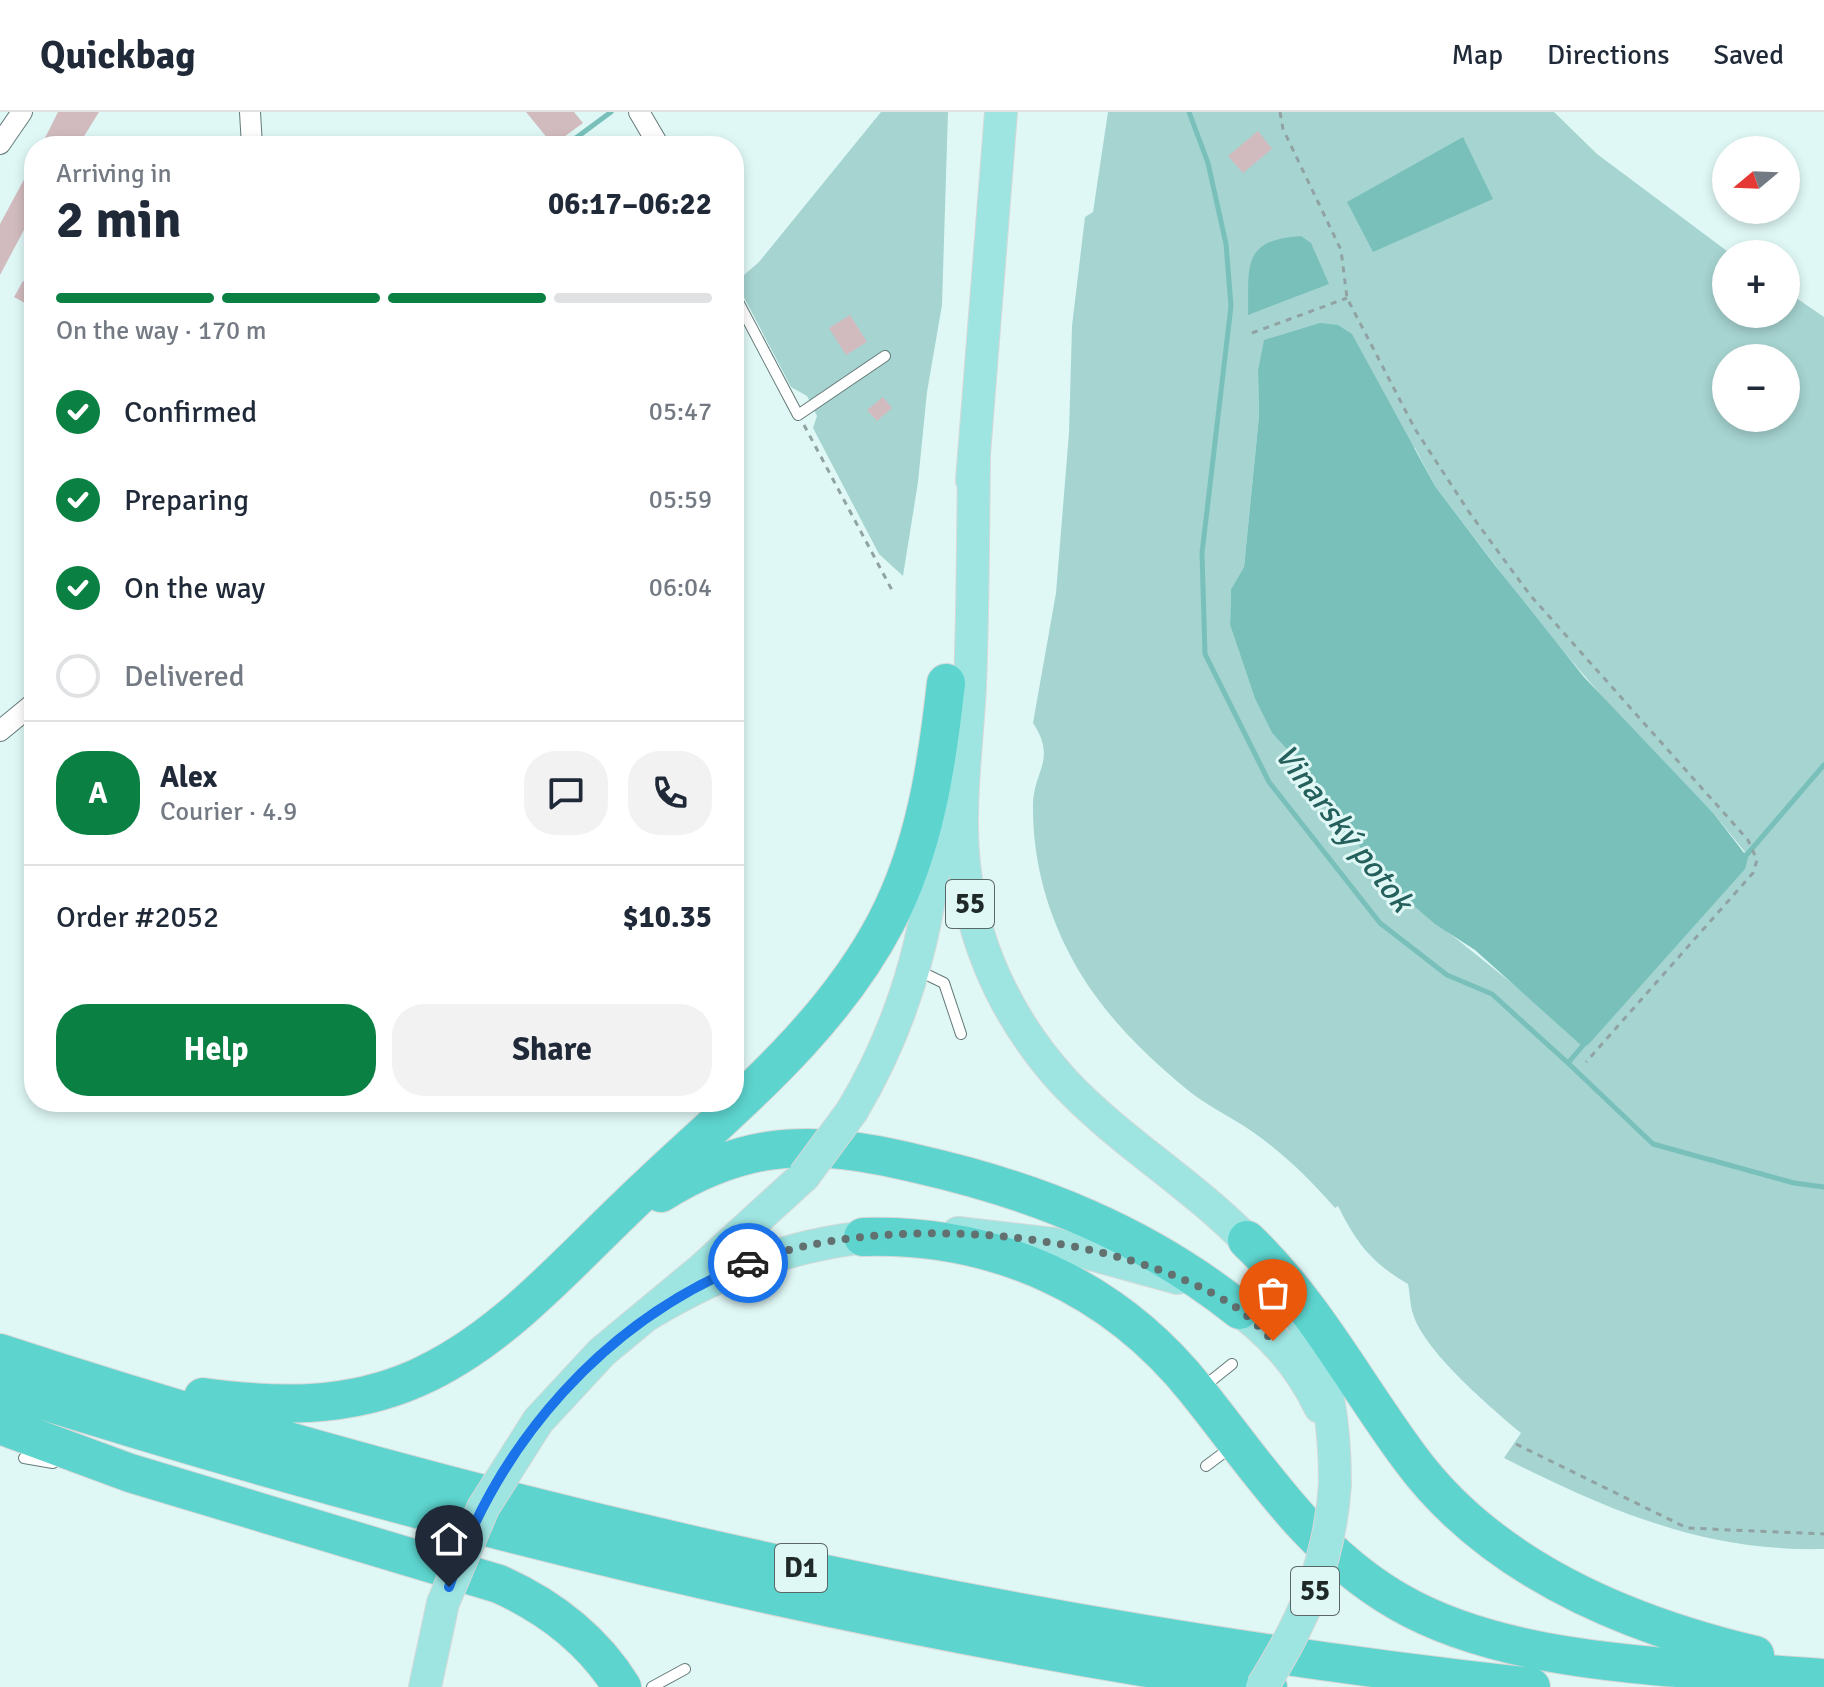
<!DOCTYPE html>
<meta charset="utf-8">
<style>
:root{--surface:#fff;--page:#f2f2f3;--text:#1f2937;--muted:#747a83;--line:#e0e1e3;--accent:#0b8043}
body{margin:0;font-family:Signika,sans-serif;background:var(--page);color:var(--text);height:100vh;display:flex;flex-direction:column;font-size:30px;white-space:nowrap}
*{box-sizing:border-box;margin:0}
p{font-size:26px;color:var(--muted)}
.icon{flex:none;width:44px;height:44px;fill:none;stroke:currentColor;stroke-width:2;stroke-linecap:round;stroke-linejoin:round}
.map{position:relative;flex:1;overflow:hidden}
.sheet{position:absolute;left:24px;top:24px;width:720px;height:976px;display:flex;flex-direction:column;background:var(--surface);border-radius:32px;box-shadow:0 4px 12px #0003}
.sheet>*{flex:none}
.needle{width:52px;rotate:251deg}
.controls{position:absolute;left:1712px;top:24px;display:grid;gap:16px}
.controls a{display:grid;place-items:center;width:88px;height:88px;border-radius:50%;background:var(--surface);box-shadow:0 4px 12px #0003;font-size:40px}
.pin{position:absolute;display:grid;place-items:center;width:68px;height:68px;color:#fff;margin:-82px -34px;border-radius:50% 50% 50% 0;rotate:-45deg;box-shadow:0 0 8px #0007}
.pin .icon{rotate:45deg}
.courier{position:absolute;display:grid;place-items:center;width:80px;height:80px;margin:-40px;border:6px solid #1a73e8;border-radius:50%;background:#fff;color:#222;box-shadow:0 2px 10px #0007}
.head em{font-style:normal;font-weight:800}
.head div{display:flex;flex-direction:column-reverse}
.head{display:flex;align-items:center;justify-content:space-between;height:136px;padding:0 32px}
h1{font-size:52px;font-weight:800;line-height:60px}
.bar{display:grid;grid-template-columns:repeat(4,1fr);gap:12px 8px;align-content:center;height:96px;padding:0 32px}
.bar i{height:10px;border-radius:6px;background:var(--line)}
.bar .active{background:var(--accent)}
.bar p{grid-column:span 4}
.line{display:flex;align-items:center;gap:20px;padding:0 32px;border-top:2px solid var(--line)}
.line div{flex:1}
.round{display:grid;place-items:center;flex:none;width:84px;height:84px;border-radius:32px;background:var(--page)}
ol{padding:0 32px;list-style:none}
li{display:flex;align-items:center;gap:24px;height:88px}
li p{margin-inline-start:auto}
li .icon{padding:8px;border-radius:50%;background:var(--accent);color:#fff;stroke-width:4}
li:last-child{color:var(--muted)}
li i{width:44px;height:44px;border:4px solid var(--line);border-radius:50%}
.cta{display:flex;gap:16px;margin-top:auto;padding:16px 32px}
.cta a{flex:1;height:92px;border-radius:32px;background:var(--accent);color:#fff;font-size:32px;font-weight:800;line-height:92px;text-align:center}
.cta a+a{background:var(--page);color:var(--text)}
header{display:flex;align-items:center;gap:48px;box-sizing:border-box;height:112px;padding:0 40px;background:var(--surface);border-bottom:2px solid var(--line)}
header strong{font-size:38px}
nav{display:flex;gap:44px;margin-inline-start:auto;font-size:28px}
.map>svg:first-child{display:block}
.green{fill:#a6d4d1;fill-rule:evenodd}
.water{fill:#79c0bb}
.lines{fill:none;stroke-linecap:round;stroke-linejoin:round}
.stream{stroke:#79c0bb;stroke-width:5}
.building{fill:#d1bbbf}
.service-casing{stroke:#647a79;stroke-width:12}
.minor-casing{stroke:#647a79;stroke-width:22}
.primary-casing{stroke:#d7d8d8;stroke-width:34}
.motorway-casing{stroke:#d7d8d8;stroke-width:40}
.path{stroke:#90a3a2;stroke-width:3;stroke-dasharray:6 6;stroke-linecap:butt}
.service{stroke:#fff;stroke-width:10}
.minor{stroke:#fff;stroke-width:20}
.primary{stroke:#9ee5e2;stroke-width:32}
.motorway{stroke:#5dd4ce;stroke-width:38}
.primary-bridge-casing{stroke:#d7d8d8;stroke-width:34;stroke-linecap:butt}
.primary-bridge{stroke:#9ee5e2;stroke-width:32}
.done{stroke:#627170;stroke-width:8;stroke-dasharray:0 14.4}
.route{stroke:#1a73e8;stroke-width:10}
.labels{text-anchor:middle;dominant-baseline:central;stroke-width:6;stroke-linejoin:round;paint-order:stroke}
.shield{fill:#dff8f6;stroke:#596766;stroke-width:2}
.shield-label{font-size:28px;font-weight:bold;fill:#1f2928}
.water-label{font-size:32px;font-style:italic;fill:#25605d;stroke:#dff8f6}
</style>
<header>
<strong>Quickbag</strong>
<nav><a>Map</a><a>Directions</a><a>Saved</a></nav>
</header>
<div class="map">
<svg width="1824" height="1575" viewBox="0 0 1824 1575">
<rect width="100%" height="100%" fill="#dff8f6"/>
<path class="green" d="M881,0H948L942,193L927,280L918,370L903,464L879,442L813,316L817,304L807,284L791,275L736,170L759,150Z
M1108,0H1554L1597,42L1731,142H1726V202H1786V179L1824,205V1437C1704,1440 1610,1399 1504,1346L1521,1321C1491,1296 1424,1239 1413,1202C1410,1193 1410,1182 1408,1172C1372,1151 1357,1132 1338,1094L1335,1096C1310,1067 1282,1040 1250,1018C1229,1004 1204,992 1184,975C1137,936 1094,892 1067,837C1045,793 1033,745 1033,696C1032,659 1058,649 1033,611L1056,481L1069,321L1072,214L1085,105L1093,100ZM1726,246H1786V306H1726ZM1258,259L1415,336L1435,374L1540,512L1631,618L1714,702L1745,740L1528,884L1393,776L1329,697L1303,655L1272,621L1255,587L1230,513L1231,477L1244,455L1259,304Z"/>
<path class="water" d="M1463,25L1493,87L1373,140L1347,90Z
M1301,124L1311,131L1329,172L1248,203C1249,154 1241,128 1301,124Z
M1320,211L1338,213L1352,222L1435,374L1494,452L1584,565L1714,702L1748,746L1745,757L1588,933L1582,934L1475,838L1435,812L1393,776L1329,697L1303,655L1272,621L1255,587L1230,513L1231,477L1244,455L1259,304L1258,259L1264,228Z"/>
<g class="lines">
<path class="stream" d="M1189,0L1208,51L1226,132L1231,194L1202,441L1205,542L1269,670L1380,811L1447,863L1492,882L1568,951L1585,931
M565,34L611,0
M1743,747L1824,653
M1568,951L1653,1032L1794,1071L1824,1075"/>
</g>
<path class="building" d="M58,0H99L78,34H41Z
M526,0H574L583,11L553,33Z
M1258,19L1272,37L1243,61L1228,44Z
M34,49V99L0,163V112Z
M23,169L34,175V196L14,185Z
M850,203L867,230L846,243L829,216Z
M883,285L892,296L877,309L867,298Z"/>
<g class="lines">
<g class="service-casing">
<path id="service" d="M734,182L798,303L885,244
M917,858L944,871L961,922
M1202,1276L1232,1252
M24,1346L53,1351
M1206,1354L1230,1336
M652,1575L685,1557"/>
</g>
<g class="minor-casing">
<path id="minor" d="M250,0L252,34
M639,0L659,34
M0,32L22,0
M0,619L34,591"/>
</g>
<g class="primary-casing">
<path id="primary" d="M974,347C973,422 973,497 970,572C968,620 961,668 962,717C963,812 1000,900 1064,970C1125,1035 1205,1079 1264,1147
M972,368L1001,0
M852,999C910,902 934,800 940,688
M958,1121L1054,1132L1178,1166
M1221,1186C1263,1212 1298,1249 1320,1295
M647,1203C723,1157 799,1129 888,1123
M1301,1207C1328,1260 1335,1313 1335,1372
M538,1309L602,1240L701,1158L804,1064
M425,1575L443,1491"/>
</g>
<g class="motorway-casing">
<path id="motorway" d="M661,1081C693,1061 730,1045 767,1039C818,1031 868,1040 918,1052C1037,1079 1144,1122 1240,1198
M863,1125C995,1121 1113,1174 1196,1278C1258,1355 1311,1440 1399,1490C1515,1557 1692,1555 1824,1566
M1247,1128C1314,1192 1355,1272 1410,1346C1491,1456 1625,1512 1755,1543
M0,1241C492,1402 1017,1519 1531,1575
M0,1275C415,1407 838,1511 1268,1575
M203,1285C277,1295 347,1297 417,1266C500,1229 562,1157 627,1095C718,1006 826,925 886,810C925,735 937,653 946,571
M0,1313L130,1361L499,1472C550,1495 592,1527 622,1575"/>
</g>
<path class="path" d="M1280,0L1283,17L1341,138L1347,186L1415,317L1469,400L1530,483L1748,728L1757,748L1753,761L1586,950
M1252,221L1347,186
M804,313L893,480
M1516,1332L1687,1416L1824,1422"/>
<use href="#service" class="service"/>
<use href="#minor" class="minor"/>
<use href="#primary" class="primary"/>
<use href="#motorway" class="motorway"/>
<g class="primary-bridge-casing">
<path id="primary-bridge" d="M804,1064L852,999
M443,1491L483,1396L538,1309
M1262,1575C1303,1510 1330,1450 1335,1372"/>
</g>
<use href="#primary-bridge" class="primary-bridge"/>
</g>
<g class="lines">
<path class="done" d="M748,1151C881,1099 1117,1116 1237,1196C1250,1205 1262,1218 1273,1229"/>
<path class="route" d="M449,1475C499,1329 604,1209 748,1151"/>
</g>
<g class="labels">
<g class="shield">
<rect x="946" y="768" width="48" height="48" rx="6"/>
<rect x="775" y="1432" width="52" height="48" rx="6"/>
<rect x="1291" y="1455" width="48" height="48" rx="6"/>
</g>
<g class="shield-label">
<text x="970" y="792">55</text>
<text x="801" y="1456">D1</text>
<text x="1315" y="1479">55</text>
</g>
<g class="water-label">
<text transform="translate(1344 716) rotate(52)">Vinarský potok</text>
</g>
</g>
</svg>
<div class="controls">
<a><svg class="needle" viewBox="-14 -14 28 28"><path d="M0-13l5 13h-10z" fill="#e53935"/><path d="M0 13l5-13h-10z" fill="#747a83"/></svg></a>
<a>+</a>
<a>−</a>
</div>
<div class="pin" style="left:1273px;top:1229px;background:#ea580c"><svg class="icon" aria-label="bag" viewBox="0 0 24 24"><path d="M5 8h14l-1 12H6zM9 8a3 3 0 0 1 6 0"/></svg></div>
<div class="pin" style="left:449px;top:1475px;background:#1f2937"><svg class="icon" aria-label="home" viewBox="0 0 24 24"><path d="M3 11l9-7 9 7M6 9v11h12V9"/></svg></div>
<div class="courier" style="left:748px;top:1151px"><svg class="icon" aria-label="car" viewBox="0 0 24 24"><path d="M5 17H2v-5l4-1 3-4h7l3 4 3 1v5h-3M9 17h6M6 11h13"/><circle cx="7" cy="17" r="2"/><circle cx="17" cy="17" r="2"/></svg></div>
<section class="sheet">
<div class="head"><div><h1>2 min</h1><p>Arriving in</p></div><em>06:17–06:22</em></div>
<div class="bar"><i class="active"></i><i class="active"></i><i class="active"></i><i></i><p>On the way · 170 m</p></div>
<ol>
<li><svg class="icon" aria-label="check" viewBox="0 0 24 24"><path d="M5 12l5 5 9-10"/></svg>Confirmed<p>05:47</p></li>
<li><svg class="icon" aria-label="check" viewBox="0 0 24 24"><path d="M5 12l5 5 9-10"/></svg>Preparing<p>05:59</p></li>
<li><svg class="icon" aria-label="check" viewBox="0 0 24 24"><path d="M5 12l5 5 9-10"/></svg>On the way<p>06:04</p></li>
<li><i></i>Delivered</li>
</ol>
<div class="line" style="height:144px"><b class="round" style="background:var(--accent);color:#fff">A</b><div><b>Alex</b><p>Courier · 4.9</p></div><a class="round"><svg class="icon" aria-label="chat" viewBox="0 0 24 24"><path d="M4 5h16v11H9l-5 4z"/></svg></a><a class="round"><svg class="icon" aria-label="phone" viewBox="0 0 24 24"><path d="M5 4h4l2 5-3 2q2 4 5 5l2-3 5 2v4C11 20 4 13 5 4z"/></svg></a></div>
<div class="line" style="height:104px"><div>Order #2052</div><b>$10.35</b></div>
<div class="cta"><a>Help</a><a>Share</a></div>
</section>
</div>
